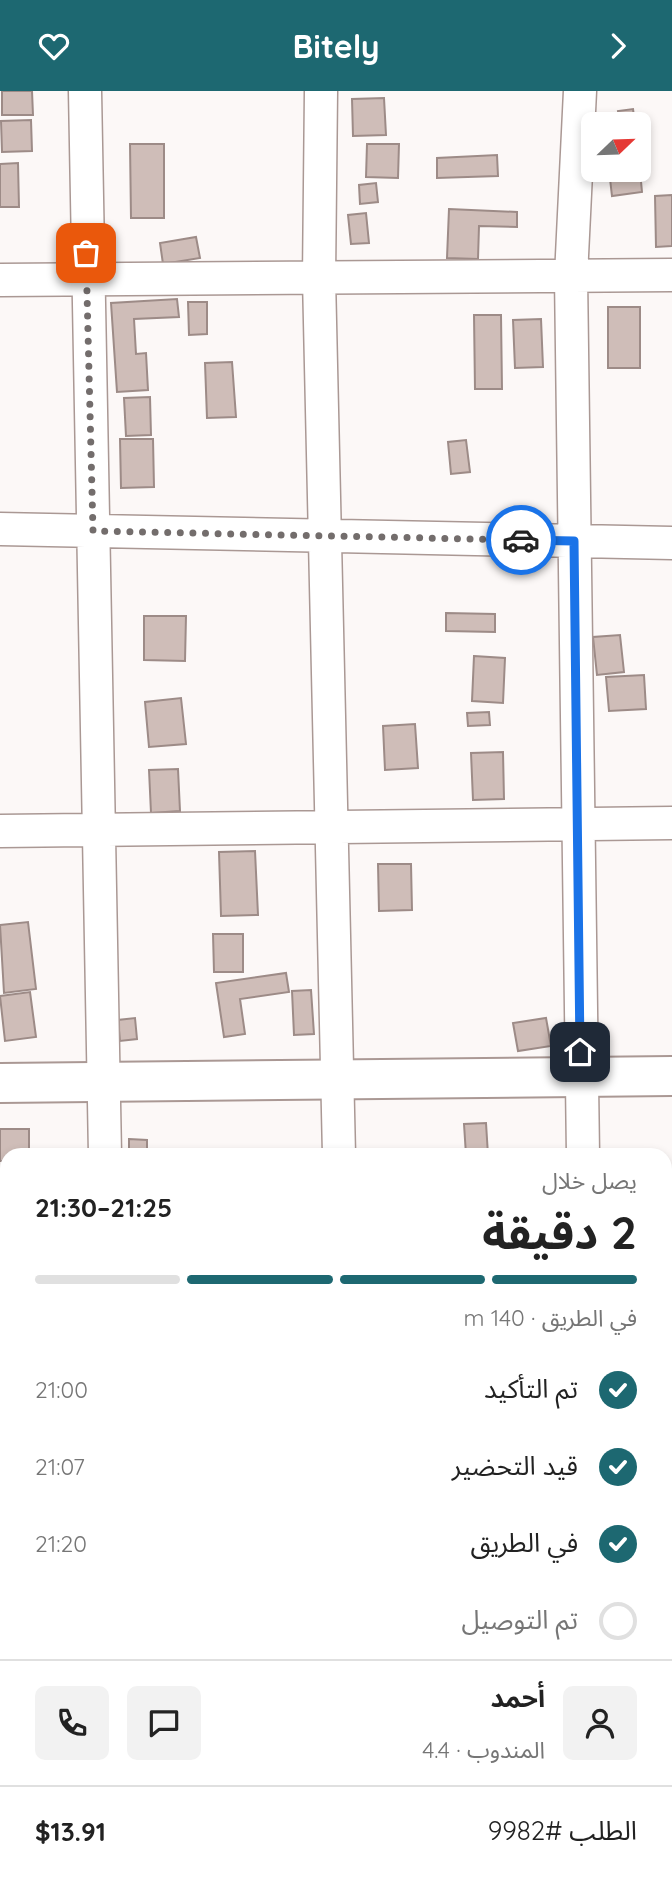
<!DOCTYPE html>
<html lang="ar">
<meta charset="utf-8">
<style>
:root{--surface:#fff;--page:#f2f2f2;--text:#222;--muted:#767676;--line:#e0e0e0;--accent:#1d6871}
body{margin:0;font-family:Quicksand,"Noto Sans Arabic",sans-serif;background:var(--page);color:var(--text);direction:rtl;height:100vh;display:flex;flex-direction:column;font-size:26px;white-space:nowrap}
*{box-sizing:border-box;margin:0}
p{font-size:23px;color:var(--muted)}
.icon{flex:none;width:38px;height:38px;fill:none;stroke:currentColor;stroke-width:2;stroke-linecap:round;stroke-linejoin:round}
.map{position:relative;flex:1;overflow:hidden;direction:ltr}
.drawer{position:absolute;left:0px;top:1057px;width:672px;height:742px;display:flex;flex-direction:column;background:var(--surface);border-radius:21px 21px 0 0;box-shadow:0 4px 10px #0003;direction:rtl}
.drawer>*{flex:none}
.needle{width:46px;rotate:67deg}
.controls{position:absolute;left:581px;top:21px;display:grid;gap:14px}
.controls a{display:grid;place-items:center;width:70px;height:70px;border-radius:10px;background:var(--surface);box-shadow:0 4px 10px #0003;font-size:35px}
.pin{position:absolute;display:grid;place-items:center;width:60px;height:60px;color:#fff;margin:-30px;border-radius:14px;box-shadow:0 4px 10px #0006}
.courier{position:absolute;display:grid;place-items:center;width:70px;height:70px;margin:-35px;border:5px solid #1a73e8;border-radius:50%;background:#fff;color:#222;box-shadow:0 2px 9px #0007}
.overview em{font-style:normal;font-weight:700}
.overview div{display:flex;flex-direction:column-reverse}
.overview{display:flex;align-items:center;justify-content:space-between;height:119px;padding:0 35px}
h1{font-size:46px;font-weight:700;line-height:52px}
.bar{display:grid;grid-template-columns:repeat(4,1fr);gap:10px 7px;align-content:center;height:84px;padding:0 35px}
.bar i{height:9px;border-radius:5px;background:var(--line)}
.bar .active{background:var(--accent)}
.bar p{grid-column:span 4}
.line{display:flex;align-items:center;gap:18px;padding:0 35px;border-top:2px solid var(--line)}
.line div{flex:1}
.round{display:grid;place-items:center;flex:none;width:74px;height:74px;border-radius:10px;background:var(--page)}
ol{padding:0 35px;list-style:none}
li{display:flex;align-items:center;gap:21px;height:77px}
li p{margin-inline-start:auto}
li .icon{padding:7px;border-radius:50%;background:var(--accent);color:#fff;stroke-width:4}
li:last-child{color:var(--muted)}
li i{width:38px;height:38px;border:4px solid var(--line);border-radius:50%}
header{display:flex;justify-content:space-between;align-items:center;height:91px;padding:0 35px;background:var(--accent);color:#fff;font-size:32px;font-weight:700}
.map>svg:first-child{display:block}
.building{fill:#cfbdb8;stroke:#9d8b87;stroke-width:2}
.lines{fill:none;stroke-linecap:round;stroke-linejoin:round}
.minor-casing{stroke:#aa9894;stroke-width:35}
.major-casing{stroke:#aa9894;stroke-width:42}
.minor{stroke:#fff;stroke-width:32}
.major{stroke:#fff;stroke-width:38}
.done{stroke:#736d6c;stroke-width:7;stroke-dasharray:0 12.6}
.route{stroke:#1a73e8;stroke-width:9}
</style>
<header><svg class="icon" aria-label="forward" viewBox="0 0 24 24"><path d="M9 5l7 7-7 7"/></svg>Bitely<svg class="icon" aria-label="heart" viewBox="0 0 24 24"><path d="M12 20l-8-8c-3-5 5-10 8-4 3-6 11-1 8 4z"/></svg></header>
<div class="map">
<svg width="672" height="1799" viewBox="0 0 672 1799">
<rect width="100%" height="100%" fill="#fcf8f7"/>
<path class="building" d="M2,0H32L33,24H2Z
M384,7L386,44L353,45L352,8Z
M633,18L635,33H620L618,20Z
M31,29L32,60L2,61L1,30Z
M130,53H164V127H131Z
M367,53H399L398,87L366,86Z
M497,64L498,85L437,87V67Z
M639,69L642,101L612,105L609,79H639Z
M18,72L19,116H0V73Z
M376,92L378,111L360,113L359,94Z
M672,104V155L656,156L655,105Z
M449,118L517,121V136L479,135L478,168L447,167Z
M366,122L369,152L351,153L348,124Z
M196,146L200,167L163,173L160,152Z
M177,208L179,226L134,228L136,263L146,262L148,299L117,301L111,212Z
M188,211H207V243L189,244Z
M608,216H640V277H608Z
M474,224H501L502,298H475Z
M541,228L543,276L515,277L513,229Z
M232,271L236,326L207,327L205,272Z
M150,306L151,344L126,345L124,307Z
M120,348H153L154,396L121,397Z
M466,349L470,381L451,383L448,351Z
M446,522L495,523V541L446,540Z
M144,525H186L185,570L144,569Z
M620,544L624,581L597,584L593,546Z
M474,565L505,567L503,612L472,610Z
M644,584L646,618L609,620L606,586Z
M181,607L186,653L149,656L145,611Z
M489,621L490,634L468,635L467,622Z
M415,633L418,677L385,679L383,635Z
M503,661L504,708L473,709L471,662Z
M178,678L180,720L151,722L149,679Z
M255,760L258,824L221,825L219,761Z
M378,773H411L412,819L379,820Z
M28,831L36,898L4,902L0,834Z
M213,843H243V881H214Z
M286,882L289,901L240,908L245,943L224,946L216,892Z
M311,899L314,943L294,944L292,900Z
M30,901L36,946L5,950L0,905Z
M135,927L137,948L120,950L118,929Z
M546,927L551,955L518,960L513,932Z
M486,1032L488,1064H466L464,1033Z
M0,1038H29V1064H7V1070H0Z
M129,1048L147,1049V1064H129Z
M248,1058L249,1064H223V1059Z"/>
<g class="lines">
<g class="minor-casing">
<path id="minor" d="M85,0L105,1064
M321,0L319,187L339,1064
M580,0L571,185L583,1064
M0,189L672,184
M0,438L672,452
M0,740L672,732
M665,1241H672
M0,1249H7
M665,1490H672
M0,1498H7
M665,1749H672
M0,1763H7
M118,1792V1799
M354,1792L355,1799
M598,1792V1799"/>
</g>
<g class="major-casing">
<path id="major" d="M0,992L672,985"/>
</g>
<use href="#minor" class="minor"/>
<use href="#major" class="major"/>
</g>
<g class="lines">
<path class="done" d="M86,162L93,440L521,449"/>
<path class="route" d="M521,449L574,450L580,961"/>
</g>
</svg>
<div class="controls">
<a><svg class="needle" viewBox="-14 -14 28 28"><path d="M0-13l5 13h-10z" fill="#e53935"/><path d="M0 13l5-13h-10z" fill="#767676"/></svg></a>
</div>
<div class="pin" style="left:86px;top:162px;background:#ea580c"><svg class="icon" aria-label="bag" viewBox="0 0 24 24"><path d="M5 8h14l-1 12H6zM9 8a3 3 0 0 1 6 0"/></svg></div>
<div class="pin" style="left:580px;top:961px;background:#1f2937"><svg class="icon" aria-label="home" viewBox="0 0 24 24"><path d="M3 11l9-7 9 7M6 9v11h12V9"/></svg></div>
<div class="courier" style="left:521px;top:449px"><svg class="icon" aria-label="car" viewBox="0 0 24 24"><path d="M5 17H2v-5l4-1 3-4h7l3 4 3 1v5h-3M9 17h6M6 11h13"/><circle cx="7" cy="17" r="2"/><circle cx="17" cy="17" r="2"/></svg></div>
<section class="drawer">
<div class="overview"><div><h1>2 دقيقة</h1><p>يصل خلال</p></div><em>21:25–21:30</em></div>
<div class="bar"><i class="active"></i><i class="active"></i><i class="active"></i><i></i><p>في الطريق · 140 m</p></div>
<ol>
<li><svg class="icon" aria-label="check" viewBox="0 0 24 24"><path d="M5 12l5 5 9-10"/></svg>تم التأكيد<p>21:00</p></li>
<li><svg class="icon" aria-label="check" viewBox="0 0 24 24"><path d="M5 12l5 5 9-10"/></svg>قيد التحضير<p>21:07</p></li>
<li><svg class="icon" aria-label="check" viewBox="0 0 24 24"><path d="M5 12l5 5 9-10"/></svg>في الطريق<p>21:20</p></li>
<li><i></i>تم التوصيل</li>
</ol>
<div class="line" style="height:126px"><a class="round"><svg class="icon" aria-label="person" viewBox="0 0 24 24"><circle cx="12" cy="8" r="4"/><path d="M4 21q1-7 8-7t8 7"/></svg></a><div><b>أحمد</b><p>المندوب · 4.4</p></div><a class="round"><svg class="icon" aria-label="chat" viewBox="0 0 24 24"><path d="M4 5h16v11H9l-5 4z"/></svg></a><a class="round"><svg class="icon" aria-label="phone" viewBox="0 0 24 24"><path d="M5 4h4l2 5-3 2q2 4 5 5l2-3 5 2v4C11 20 4 13 5 4z"/></svg></a></div>
<div class="line" style="height:91px"><div>الطلب #9982</div><b>$13.91</b></div>
</section>
</div>
